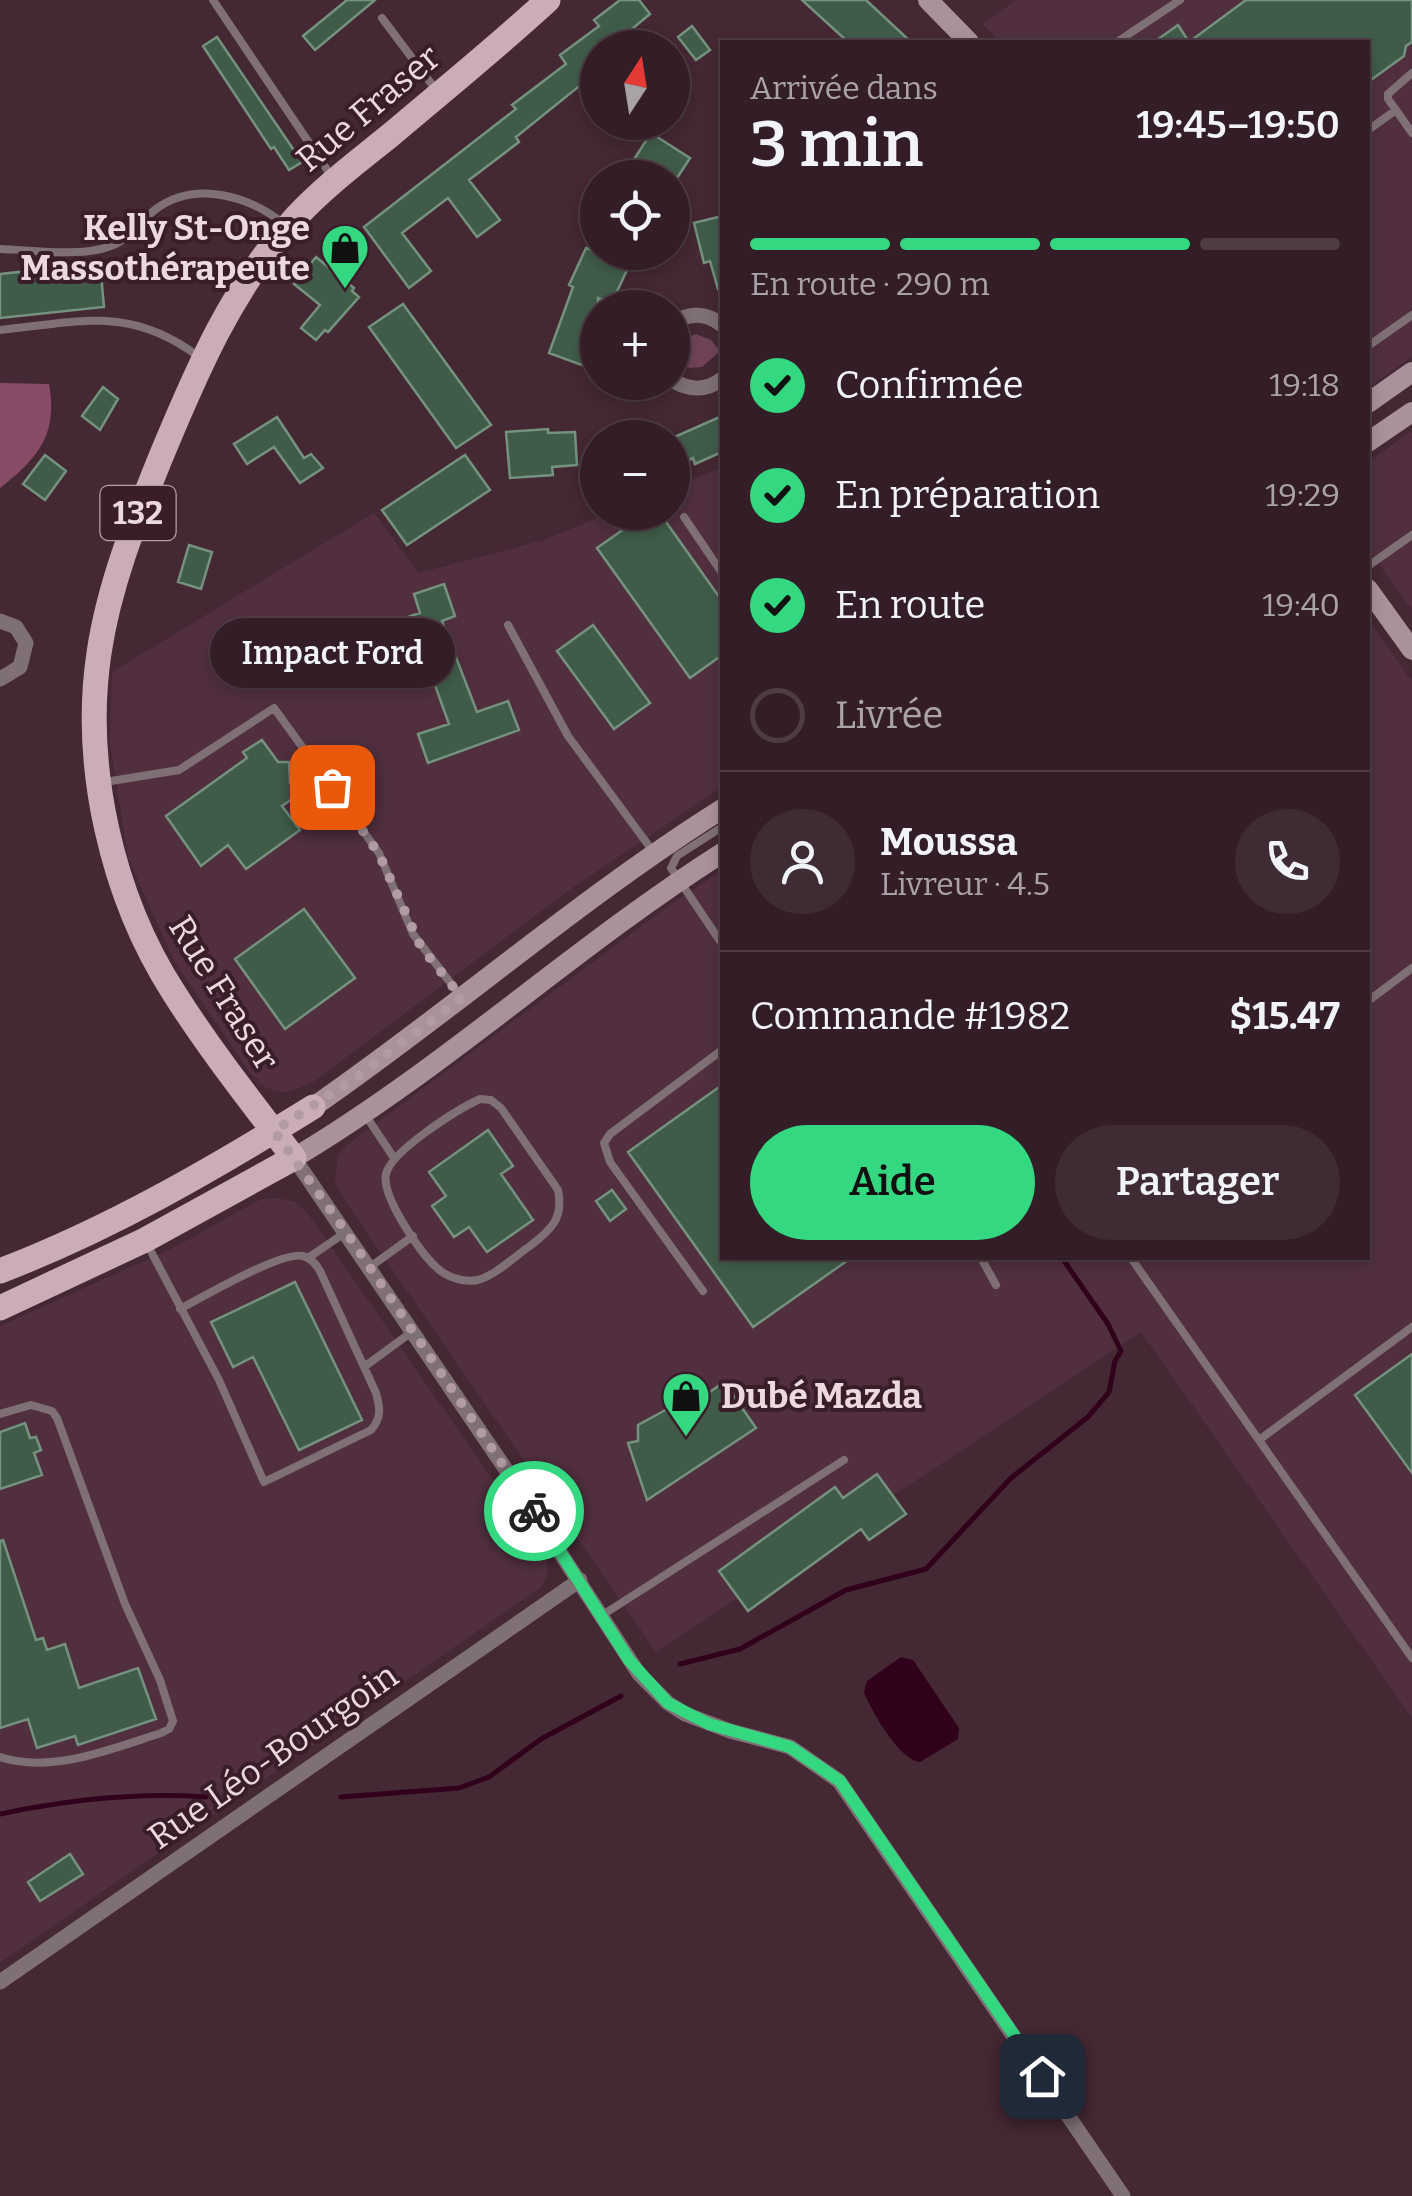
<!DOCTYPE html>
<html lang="fr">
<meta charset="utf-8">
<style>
:root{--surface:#331e27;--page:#3e2b33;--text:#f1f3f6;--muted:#a9a2a7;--line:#4e3c44;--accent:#33d881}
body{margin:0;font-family:Bitter,serif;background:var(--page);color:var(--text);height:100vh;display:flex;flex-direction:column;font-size:38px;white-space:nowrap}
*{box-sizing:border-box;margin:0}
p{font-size:32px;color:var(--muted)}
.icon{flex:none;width:55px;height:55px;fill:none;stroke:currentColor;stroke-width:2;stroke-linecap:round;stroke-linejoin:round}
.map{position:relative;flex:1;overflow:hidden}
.panel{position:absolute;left:720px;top:40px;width:650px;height:1220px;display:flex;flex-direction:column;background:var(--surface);border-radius:0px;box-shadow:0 5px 15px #0003,0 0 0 2px var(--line)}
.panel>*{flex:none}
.needle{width:65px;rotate:12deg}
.tools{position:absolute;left:580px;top:30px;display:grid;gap:20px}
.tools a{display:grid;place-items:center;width:110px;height:110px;border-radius:50%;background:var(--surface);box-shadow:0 5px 15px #0003,0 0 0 2px var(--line);font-size:50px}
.pin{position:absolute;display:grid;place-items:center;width:85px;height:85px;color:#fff;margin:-42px;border-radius:20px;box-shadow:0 5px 15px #0006}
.courier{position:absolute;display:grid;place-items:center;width:100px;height:100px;margin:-50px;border:8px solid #33d881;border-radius:50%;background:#fff;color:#222;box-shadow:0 2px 12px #0007}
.bubble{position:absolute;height:70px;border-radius:35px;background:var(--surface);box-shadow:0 5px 15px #0003,0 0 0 2px var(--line);font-size:32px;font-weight:600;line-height:70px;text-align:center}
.summary em{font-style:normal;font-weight:600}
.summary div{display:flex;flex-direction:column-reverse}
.summary{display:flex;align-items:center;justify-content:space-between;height:170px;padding:0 30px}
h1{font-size:65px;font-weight:600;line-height:75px}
.bar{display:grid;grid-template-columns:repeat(4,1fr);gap:15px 10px;align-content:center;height:120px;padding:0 30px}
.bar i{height:12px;border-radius:8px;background:var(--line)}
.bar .active{background:var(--accent)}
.bar p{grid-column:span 4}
.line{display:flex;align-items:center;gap:25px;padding:0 30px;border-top:2px solid var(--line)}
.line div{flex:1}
.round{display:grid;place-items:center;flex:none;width:105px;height:105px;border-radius:52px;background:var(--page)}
ol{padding:0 30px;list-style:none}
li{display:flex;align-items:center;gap:30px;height:110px}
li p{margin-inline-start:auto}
li .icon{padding:10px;border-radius:50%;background:var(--accent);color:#111;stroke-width:4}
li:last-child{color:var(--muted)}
li i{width:55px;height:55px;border:5px solid var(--line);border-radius:50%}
.action{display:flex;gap:20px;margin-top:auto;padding:20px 30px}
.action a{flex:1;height:115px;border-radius:60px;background:var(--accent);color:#111;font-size:40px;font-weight:600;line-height:115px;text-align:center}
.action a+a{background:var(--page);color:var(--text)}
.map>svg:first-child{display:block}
.built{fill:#512f3f}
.green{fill:#714358}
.forest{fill:#894c68}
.water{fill:#31001b}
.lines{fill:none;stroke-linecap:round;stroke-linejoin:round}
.stream{stroke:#31001b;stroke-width:5}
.building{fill:#405c49;stroke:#75927e;stroke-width:2.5}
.lane{stroke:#7f7076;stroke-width:8}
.street{stroke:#7f7076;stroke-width:15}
.secondary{stroke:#aa929c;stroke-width:20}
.primary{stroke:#cbadb9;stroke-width:25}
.done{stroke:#b19ba4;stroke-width:10;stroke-dasharray:0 18}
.route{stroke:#33d881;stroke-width:12}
.labels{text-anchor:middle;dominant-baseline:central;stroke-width:8;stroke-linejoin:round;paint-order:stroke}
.shield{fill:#391e2a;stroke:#b6a1a9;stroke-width:2.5}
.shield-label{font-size:32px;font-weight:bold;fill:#ecd9e0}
.street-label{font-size:35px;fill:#ecd9e0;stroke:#391e2a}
.poi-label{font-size:35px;font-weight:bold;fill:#ecd9e0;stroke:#391e2a;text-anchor:end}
</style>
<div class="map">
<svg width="1412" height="2196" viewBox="0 0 1412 2196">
<rect width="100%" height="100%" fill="#442834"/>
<path class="built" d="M1016,0H1412V357L1368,388V42H999L983,24Z
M1412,431V610L1368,548V462Z
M722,468V787L568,891L312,1083L286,1093L266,1088L250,1073L174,961L128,858L110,743L112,672L374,513L419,573L544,540L609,513L672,512L673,487Z
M1368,619L1412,681V1718L1141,1332L656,1652L345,1201L335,1181L338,1155L347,1145L663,910L722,870V1258H1368Z
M278,1198L295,1202L307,1212L542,1551L548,1565L546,1577L541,1587L0,1963V1326L175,1247L261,1199Z"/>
<path class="green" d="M696,334L711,340L720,351L702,367L689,368L680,360L681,340Z"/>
<path class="forest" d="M0,383L49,384C58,435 38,458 0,488Z"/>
<path class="water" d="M901,1657L913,1660L959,1728L958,1739L920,1762C900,1761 871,1711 864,1692L867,1681Z"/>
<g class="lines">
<path class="stream" d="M680,1664L740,1649L846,1590L926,1569L1011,1478L1088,1417L1109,1392L1115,1361L1121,1351L1108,1324L1062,1258
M341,1797L459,1788L489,1777L541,1739L621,1696
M0,1814C67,1800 137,1792 206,1797"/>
</g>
<path class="building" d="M347,0H375L315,50L303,36Z
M620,0H639L650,14L609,48H598V71L516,137L519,142L469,180L500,220L477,237L448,198L402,233L431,271L409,288L364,227L516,109L512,105L566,64L560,55L599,26L594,20Z
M802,0H866L911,42H848Z
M1246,0H1412V42L1406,46L1404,56L1368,82V42H1154L1178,25L1189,42Z
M692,26L710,50L696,60L678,37Z
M217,37L302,162L289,170L274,147L271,149L203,46Z
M651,133L690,158L677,178H629L634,170L629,167Z
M722,216V289H718L710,261L704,263L694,223Z
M586,248L597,252H628L622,266L628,268L611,304L598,298V365L589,361L587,367L549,353L573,287L569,285Z
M316,257L354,288L352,291L359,297L328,332L325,330L316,340L301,328L320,305L294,284Z
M100,263L104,307L0,318V274Z
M403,304L491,425L456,448L369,327Z
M103,387L118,399L100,430L82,416Z
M722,416V452L695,464L693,458L672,468V438Z
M277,417L304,458L311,454L323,468L300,483L274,447L247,464L234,444Z
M548,429V433L575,432L577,465L552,467L553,475L510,478L506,432Z
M45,455L66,471L45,500L23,484Z
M465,455L490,490L407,545L382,510Z
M648,512H659L722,601V655L690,678L597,548Z
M189,545L212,552L201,589L178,582Z
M444,584L455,616L442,621L477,712L508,701L519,730L428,763L418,734L449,724L410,616L420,613L414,594Z
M593,625L650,703L614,729L557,651Z
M262,740L278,762H289L290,783L299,794L282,806L300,830L246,869L228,845L201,866L166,816L247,758L243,752Z
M304,909L355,978L285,1029L235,959Z
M722,1085V1258H851L753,1327L628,1152Z
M488,1130L513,1166L501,1174L533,1220L487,1252L469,1227L454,1237L432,1206L446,1196L429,1172Z
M612,1190L626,1209L610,1221L596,1201Z
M295,1282L362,1420L299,1450L253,1357L233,1367L211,1322Z
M1412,1354V1473L1355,1395Z
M724,1382L756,1428L647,1500L628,1443L638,1441V1425L671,1407L677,1415Z
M25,1423L30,1438L36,1437L41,1450L34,1453L42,1475L0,1489V1432Z
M877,1474L906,1514L869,1540L861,1529L748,1611L719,1571L835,1487L843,1498Z
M3,1540L36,1640L43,1638L47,1650L65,1644L79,1688L138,1668L156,1719L78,1745L75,1736L37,1748L28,1719L0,1728V1541Z
M70,1854L83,1874L40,1901L28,1882Z"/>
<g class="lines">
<path class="lane" d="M213,0L332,177
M382,18L436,90
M1117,42L1180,0
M1396,110L1388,99V94L1412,73
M1368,130L1396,110L1412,133
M0,249C31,250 79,257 108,247C130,240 139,222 156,209C196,180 250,196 285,225
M0,330C79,322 130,305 199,357
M1368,346L1412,315
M684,517L722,573
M1368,566L1412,535
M508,625L568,736L652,850
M105,782L179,770L274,708L379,853L413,934L459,994
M722,827L677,856L671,868L722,944
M1368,1001L1412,968
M480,1099L491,1100L501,1108L558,1190C564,1218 551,1230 530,1246C515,1256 496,1275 478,1280C464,1283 446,1277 436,1267C420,1252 381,1196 386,1174C391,1151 458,1109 480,1099Z
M364,1113L394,1158
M147,1244L219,1380L264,1482L371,1430C382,1417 380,1408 376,1393L320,1271C316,1264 311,1258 303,1256C281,1251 203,1297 180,1309
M308,1258L346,1232
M981,1258L996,1285
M1131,1258L1412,1658
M370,1267L413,1236
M703,1291L610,1162L604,1143L610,1134L722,1050
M364,1367L413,1331
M0,1414L31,1405L52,1411L57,1418L125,1604L160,1680L173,1721L169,1729L161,1733C111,1749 52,1774 0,1757
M1259,1440L1412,1327
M601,1616L844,1460"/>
<path class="street" d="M672,324C689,312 706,312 722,325
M672,380C690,391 706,391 722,379
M0,621L16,627L26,643L20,667L0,679
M294,1158L511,1477L639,1674L668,1703L685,1714L730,1731L790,1747L839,1781L1123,2196
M0,1982L580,1580"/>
<path class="secondary" d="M928,0L969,42
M1368,403L1412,372
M1368,442L1412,412
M1368,589L1412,650
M313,1107C452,1011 579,899 722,809
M294,1158C445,1068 574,947 722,853"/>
<path class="primary" d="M0,1271C110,1229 213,1169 313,1107
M0,1308L145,1240L294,1158C253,1104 210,1050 174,993C112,897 82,766 99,653C109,585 135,521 160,459C196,372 232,287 296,217C326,185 360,160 393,133C445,89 498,46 548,0"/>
</g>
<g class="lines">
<path class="done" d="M332,787L379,854L421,947L462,998L358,1076L274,1131L346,1232L534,1511"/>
<path class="route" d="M534,1511L629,1660L668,1703L709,1724L790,1747L840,1781L1042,2076"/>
</g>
<defs>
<g id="shop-pin" transform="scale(2.5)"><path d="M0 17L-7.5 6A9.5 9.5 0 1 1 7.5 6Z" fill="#33d881" stroke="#391e2a"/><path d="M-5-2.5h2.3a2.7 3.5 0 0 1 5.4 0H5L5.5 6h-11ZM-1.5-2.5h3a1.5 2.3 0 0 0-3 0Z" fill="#111"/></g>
</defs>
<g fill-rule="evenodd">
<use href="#shop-pin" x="345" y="248"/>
<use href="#shop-pin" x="686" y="1396"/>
</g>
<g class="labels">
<rect class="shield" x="100.5" y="486" width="75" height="54" rx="8"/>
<g class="shield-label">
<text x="138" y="513">132</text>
</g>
<g class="street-label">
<text transform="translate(368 108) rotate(-40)">Rue Fraser</text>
<text transform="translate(224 993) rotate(58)">Rue Fraser</text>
<text transform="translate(273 1756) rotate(-35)">Rue Léo-Bourgoin</text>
</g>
<g class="poi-label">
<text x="310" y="228">Kelly St-Onge<tspan x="310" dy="40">Massothérapeute</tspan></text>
<text x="721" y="1396" text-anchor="start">Dubé Mazda</text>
</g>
</g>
</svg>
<div class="tools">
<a><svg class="needle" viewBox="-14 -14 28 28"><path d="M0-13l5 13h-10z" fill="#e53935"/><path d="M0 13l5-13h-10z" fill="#a9a2a7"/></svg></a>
<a><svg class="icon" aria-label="locate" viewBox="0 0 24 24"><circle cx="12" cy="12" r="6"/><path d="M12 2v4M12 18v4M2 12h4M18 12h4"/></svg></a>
<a>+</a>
<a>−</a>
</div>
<div class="pin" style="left:332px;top:787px;background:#ea580c"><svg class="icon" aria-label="bag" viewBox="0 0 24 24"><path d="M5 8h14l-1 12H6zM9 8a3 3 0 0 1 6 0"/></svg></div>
<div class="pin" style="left:1042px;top:2076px;background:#1f2937"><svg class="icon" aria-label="home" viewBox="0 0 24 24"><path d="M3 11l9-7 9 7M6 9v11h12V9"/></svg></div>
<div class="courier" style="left:534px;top:1511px"><svg class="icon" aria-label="bike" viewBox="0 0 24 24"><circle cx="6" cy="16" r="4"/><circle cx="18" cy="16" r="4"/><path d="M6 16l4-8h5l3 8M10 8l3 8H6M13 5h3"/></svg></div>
<div class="bubble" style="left:210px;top:618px;width:245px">Impact Ford</div>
<section class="panel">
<div class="summary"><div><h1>3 min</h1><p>Arrivée dans</p></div><em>19:45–19:50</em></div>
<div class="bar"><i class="active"></i><i class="active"></i><i class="active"></i><i></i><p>En route · 290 m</p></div>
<ol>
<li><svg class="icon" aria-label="check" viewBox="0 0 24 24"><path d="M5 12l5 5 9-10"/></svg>Confirmée<p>19:18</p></li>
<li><svg class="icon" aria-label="check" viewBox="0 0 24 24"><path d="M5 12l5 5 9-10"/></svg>En préparation<p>19:29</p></li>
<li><svg class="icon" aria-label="check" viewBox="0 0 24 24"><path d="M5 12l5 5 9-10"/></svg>En route<p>19:40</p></li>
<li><i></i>Livrée</li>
</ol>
<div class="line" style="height:180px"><a class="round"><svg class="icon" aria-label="person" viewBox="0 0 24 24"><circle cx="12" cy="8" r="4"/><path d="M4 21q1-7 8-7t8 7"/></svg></a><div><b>Moussa</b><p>Livreur · 4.5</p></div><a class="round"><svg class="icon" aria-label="phone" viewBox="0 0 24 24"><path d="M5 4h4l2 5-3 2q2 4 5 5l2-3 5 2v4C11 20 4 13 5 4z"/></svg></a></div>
<div class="line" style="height:130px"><div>Commande #1982</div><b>$15.47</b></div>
<div class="action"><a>Aide</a><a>Partager</a></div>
</section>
</div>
